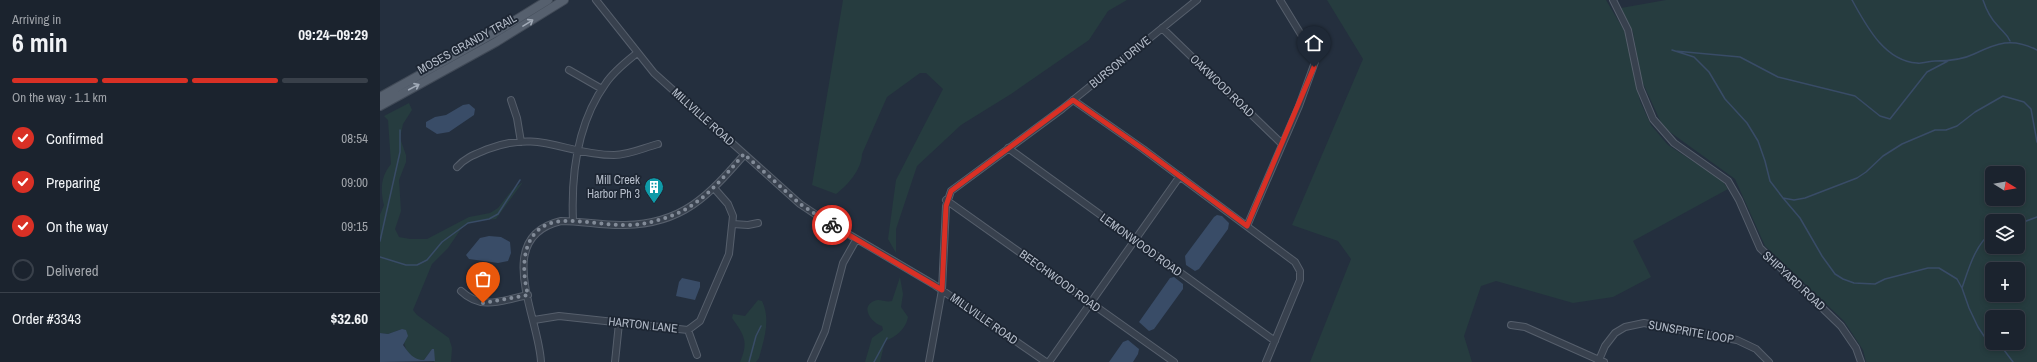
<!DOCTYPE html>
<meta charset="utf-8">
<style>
:root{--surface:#1b232e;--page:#282f3a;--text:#f1f3f6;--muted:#a0a4aa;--line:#39404a;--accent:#d93025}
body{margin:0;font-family:"Archivo Narrow",sans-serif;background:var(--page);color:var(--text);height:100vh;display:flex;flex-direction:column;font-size:15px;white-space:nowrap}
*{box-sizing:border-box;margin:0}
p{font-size:13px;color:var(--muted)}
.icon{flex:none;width:22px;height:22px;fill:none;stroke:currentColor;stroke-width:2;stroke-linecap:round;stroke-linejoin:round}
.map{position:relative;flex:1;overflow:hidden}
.sheet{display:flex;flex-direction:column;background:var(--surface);width:380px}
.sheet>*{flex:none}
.needle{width:26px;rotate:101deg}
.fabs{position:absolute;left:1605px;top:166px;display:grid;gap:8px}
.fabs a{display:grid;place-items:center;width:40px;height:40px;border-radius:6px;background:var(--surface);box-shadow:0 2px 6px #0003,0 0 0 1px var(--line);font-size:20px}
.pin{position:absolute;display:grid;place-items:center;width:34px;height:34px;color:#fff;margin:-41px -17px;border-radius:50% 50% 50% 0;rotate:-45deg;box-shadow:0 0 4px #0007}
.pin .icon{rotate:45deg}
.courier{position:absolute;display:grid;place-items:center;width:40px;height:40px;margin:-20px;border:3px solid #d93025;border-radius:50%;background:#fff;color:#222;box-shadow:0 1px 5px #0007}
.summary em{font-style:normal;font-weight:700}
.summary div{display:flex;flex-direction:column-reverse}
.summary{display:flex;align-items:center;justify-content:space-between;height:68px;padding:0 12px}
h1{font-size:26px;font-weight:700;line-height:30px}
.bar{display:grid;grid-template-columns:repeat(4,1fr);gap:6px 4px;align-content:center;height:48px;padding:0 12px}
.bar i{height:5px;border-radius:3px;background:var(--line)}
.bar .current{background:var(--accent)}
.bar p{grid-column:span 4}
.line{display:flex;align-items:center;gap:10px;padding:0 12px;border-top:1px solid var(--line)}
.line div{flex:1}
ol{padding:0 12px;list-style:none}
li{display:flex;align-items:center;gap:12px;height:44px}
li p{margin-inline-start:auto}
li .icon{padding:4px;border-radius:50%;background:var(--accent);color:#fff;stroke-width:4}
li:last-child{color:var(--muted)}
li i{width:22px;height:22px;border:2px solid var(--line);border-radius:50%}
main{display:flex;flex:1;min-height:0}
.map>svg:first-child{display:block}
.green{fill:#263c3f;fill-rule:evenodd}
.water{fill:#394c67}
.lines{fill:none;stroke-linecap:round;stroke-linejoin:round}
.stream{stroke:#394c67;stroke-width:1.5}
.minor-casing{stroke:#565f6c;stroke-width:8}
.major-casing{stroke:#414a57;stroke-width:10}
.minor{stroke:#38414e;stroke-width:6}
.major{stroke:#56606e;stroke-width:8}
.oneway{stroke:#a1aab7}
.done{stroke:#828b98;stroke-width:4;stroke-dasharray:0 7.2}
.route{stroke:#d93025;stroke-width:5}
.labels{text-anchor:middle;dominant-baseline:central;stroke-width:3.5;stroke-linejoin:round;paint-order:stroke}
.street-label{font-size:12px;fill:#b4bcc9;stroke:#1d2633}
.poi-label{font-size:12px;fill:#b4bcc9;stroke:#1d2633;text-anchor:end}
</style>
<main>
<section class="sheet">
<div class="summary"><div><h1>6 min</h1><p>Arriving in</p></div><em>09:24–09:29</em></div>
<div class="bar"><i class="current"></i><i class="current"></i><i class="current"></i><i></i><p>On the way · 1.1 km</p></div>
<ol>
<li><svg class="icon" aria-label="check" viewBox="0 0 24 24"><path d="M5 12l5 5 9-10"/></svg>Confirmed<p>08:54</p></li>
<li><svg class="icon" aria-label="check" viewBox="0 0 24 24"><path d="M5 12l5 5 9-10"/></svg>Preparing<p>09:00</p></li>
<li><svg class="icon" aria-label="check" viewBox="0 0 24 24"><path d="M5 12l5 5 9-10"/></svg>On the way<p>09:15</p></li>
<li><i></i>Delivered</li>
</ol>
<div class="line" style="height:52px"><div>Order #3343</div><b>$32.60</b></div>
</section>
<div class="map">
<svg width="1657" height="362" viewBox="0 0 1657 362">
<rect width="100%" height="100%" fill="#242f3e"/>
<path class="green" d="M463,0H747L728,11L709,40L631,94L581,125L537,166L516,229V253L508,239L516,180L563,89L546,73H540L507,97L482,154C482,169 467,186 456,194L432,185Z
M947,0H1226L1245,32L1260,101L1271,125L1288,145L1342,180L1348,189L1253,241L1271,277L1233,297L1193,303L1116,281L1101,286L1084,336L1092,362H930L971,259L958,241L912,225L983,59Z
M1286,0H1657V362H1486L1483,350L1464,321L1385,246L1355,179L1283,127L1261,79L1253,32L1241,8ZM1612,173H1638V199H1612ZM1612,221H1638V247H1612ZM1612,269H1638V295H1612ZM1612,317H1638V343H1612Z
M29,103L32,110L23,124L20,138L26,155V162L19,180L21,211L15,229L19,237L30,239H47L89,217L110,213L118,208L132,190L143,182L116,219L95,221L87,224L81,229L68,248L52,264L33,310L37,315L69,338L72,348L71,362H54L52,349L44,360C25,361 24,343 22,329L8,334L0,333V215L4,205C0,190 1,176 11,164L8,120L4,116Z
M520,277L523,294L521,307L528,317C526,329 516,337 505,341L500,362H485L492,338L503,330L502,326C491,323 480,307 494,301C500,298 505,303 512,301Z
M378,300L382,301C391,320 384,339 379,358L376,362H360C369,341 364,335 352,318L353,314L365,316Z"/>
<path class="water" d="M89,104L95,109L94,115L69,132L57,134L46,127V122L55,117L66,115L83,105Z
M837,215L842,216L849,223L848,229L819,269L815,271L806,265L805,256L834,217Z
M109,236L121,237L130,242L131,253L128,261L118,263L89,259L86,255L100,238Z
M794,277L803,284V289L774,329L769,331L759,322L790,278Z
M302,278L320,282V287L315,300L296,296L299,282Z
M22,329L26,330L28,336L23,345C29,353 33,360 44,360L52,349H54L55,361L0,362V333L8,334Z
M748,340L759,349L758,354L753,362H729L743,342Z"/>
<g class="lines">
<path class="stream" d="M1472,0C1486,25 1504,61 1537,63C1543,64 1549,61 1555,61C1568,61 1582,60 1594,54C1617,43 1632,37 1657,50
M1603,0C1606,9 1611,19 1618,26C1623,32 1627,34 1630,41
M1292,50L1314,57L1329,72L1345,99L1367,123L1378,141L1385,161L1390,181L1403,198L1414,200L1425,198L1477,178L1486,172L1503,156L1522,144L1555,130H1566L1577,126L1595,112L1623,96L1644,102L1651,109L1657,142
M1295,51L1360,57L1398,77L1475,96L1500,116L1510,119L1547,72L1568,61
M1403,198L1420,218L1442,256L1455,274L1463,279L1474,283L1495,284L1505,279L1548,268H1559L1577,279L1582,288L1589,308L1598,327L1610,345L1624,350L1633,362
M1638,224L1657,217
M0,241L20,152V130
M0,257L26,265H37L47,260L62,242L88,223L109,219L118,214L140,180
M1582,288C1589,268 1595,245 1612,232
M369,362L376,336L381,326
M494,362L507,338"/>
<g class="minor-casing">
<path id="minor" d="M216,0L274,73L420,204L441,218L553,284L666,362
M1233,0L1248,30L1260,88L1273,119L1294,143L1348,181L1359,200L1380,248L1461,326L1476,348L1481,362
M782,28L902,144
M189,70L222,89
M131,100L137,118L141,142
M693,100L763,149L915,262L920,271V280L886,362
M628,148L895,341
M77,167C86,157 96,154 108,149C161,129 185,155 234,155C249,155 263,148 278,144
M566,200L794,362
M193,221C191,173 197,123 226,83C234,71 246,62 257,53
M353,224L368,225L378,223
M867,226L919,106L935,62L933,54L900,0
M81,291C102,311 123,300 148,295
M154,320L179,316L308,330L320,321L349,254L353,216L348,204L334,188
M1131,325L1145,327L1219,360L1218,362
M308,330L317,355
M161,362C159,317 112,237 181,221C203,221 224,226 245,225C303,224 329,195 364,155
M235,362L239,323
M431,362L445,331L463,263L476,240
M549,362L562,290L566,206L571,191L682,109L817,0
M669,362L800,176
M1224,362L1219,360L1225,346L1235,333L1245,327L1264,323L1357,340L1376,349L1389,362"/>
</g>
<g class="major-casing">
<path id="major" d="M0,97L118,31L168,0
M0,106L116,42L184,0"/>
</g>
<use href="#minor" class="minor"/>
<use href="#major" class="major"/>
</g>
<defs><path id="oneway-shaft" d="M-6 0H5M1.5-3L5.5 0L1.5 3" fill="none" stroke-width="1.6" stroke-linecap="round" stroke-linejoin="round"/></defs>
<g class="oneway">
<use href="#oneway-shaft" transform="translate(148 23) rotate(-32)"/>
<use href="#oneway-shaft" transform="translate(34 87) rotate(-28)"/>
</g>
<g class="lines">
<path class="done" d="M103,303L148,295C140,265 142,224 182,221C202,220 223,225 243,225C258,226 273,222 288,217C321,206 341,180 364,154L420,204L452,225"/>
<path class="route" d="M452,225L562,290L566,206L571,191L693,100L763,149L867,226L934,67"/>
</g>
<defs>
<g id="building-pin" transform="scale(1)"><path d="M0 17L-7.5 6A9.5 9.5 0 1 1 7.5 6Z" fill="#0f9aa8" stroke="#1d2633"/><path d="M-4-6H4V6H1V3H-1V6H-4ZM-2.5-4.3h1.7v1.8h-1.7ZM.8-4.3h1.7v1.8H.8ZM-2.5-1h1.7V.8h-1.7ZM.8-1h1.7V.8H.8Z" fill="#fff"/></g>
</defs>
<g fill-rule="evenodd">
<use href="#building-pin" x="274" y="187"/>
</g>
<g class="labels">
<g class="street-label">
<text transform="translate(87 44) rotate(-29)">MOSES GRANDY TRAIL</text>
<text transform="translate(740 62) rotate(-39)">BURSON DRIVE</text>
<text transform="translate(842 86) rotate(44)">OAKWOOD ROAD</text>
<text transform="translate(323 117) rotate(42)">MILLVILLE ROAD</text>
<text transform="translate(761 245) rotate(36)">LEMONWOOD ROAD</text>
<text transform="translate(680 281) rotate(36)">BEECHWOOD ROAD</text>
<text transform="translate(1414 281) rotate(43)">SHIPYARD ROAD</text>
<text transform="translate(604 319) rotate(35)">MILLVILLE ROAD</text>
<text transform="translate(263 325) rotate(6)">HARTON LANE</text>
<text transform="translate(1311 332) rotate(10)">SUNSPRITE LOOP</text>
</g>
<g class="poi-label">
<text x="260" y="180">Mill Creek<tspan x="260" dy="14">Harbor Ph 3</tspan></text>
</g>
</g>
</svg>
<div class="fabs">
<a><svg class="needle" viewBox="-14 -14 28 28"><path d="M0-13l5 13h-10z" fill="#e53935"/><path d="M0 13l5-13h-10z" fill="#a0a4aa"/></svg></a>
<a><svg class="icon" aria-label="layers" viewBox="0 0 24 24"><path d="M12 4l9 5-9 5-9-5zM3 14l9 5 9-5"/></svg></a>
<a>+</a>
<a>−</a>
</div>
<div class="pin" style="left:103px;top:303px;background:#ea580c"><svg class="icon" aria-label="bag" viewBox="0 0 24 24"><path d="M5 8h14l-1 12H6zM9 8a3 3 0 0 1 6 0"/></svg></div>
<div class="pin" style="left:934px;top:67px;background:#1f2937"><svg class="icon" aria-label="home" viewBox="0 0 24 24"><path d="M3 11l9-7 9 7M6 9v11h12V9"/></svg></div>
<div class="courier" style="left:452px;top:225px"><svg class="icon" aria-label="bike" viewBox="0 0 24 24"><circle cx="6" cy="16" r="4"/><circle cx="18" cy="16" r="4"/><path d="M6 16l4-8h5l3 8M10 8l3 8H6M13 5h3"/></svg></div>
</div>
</main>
